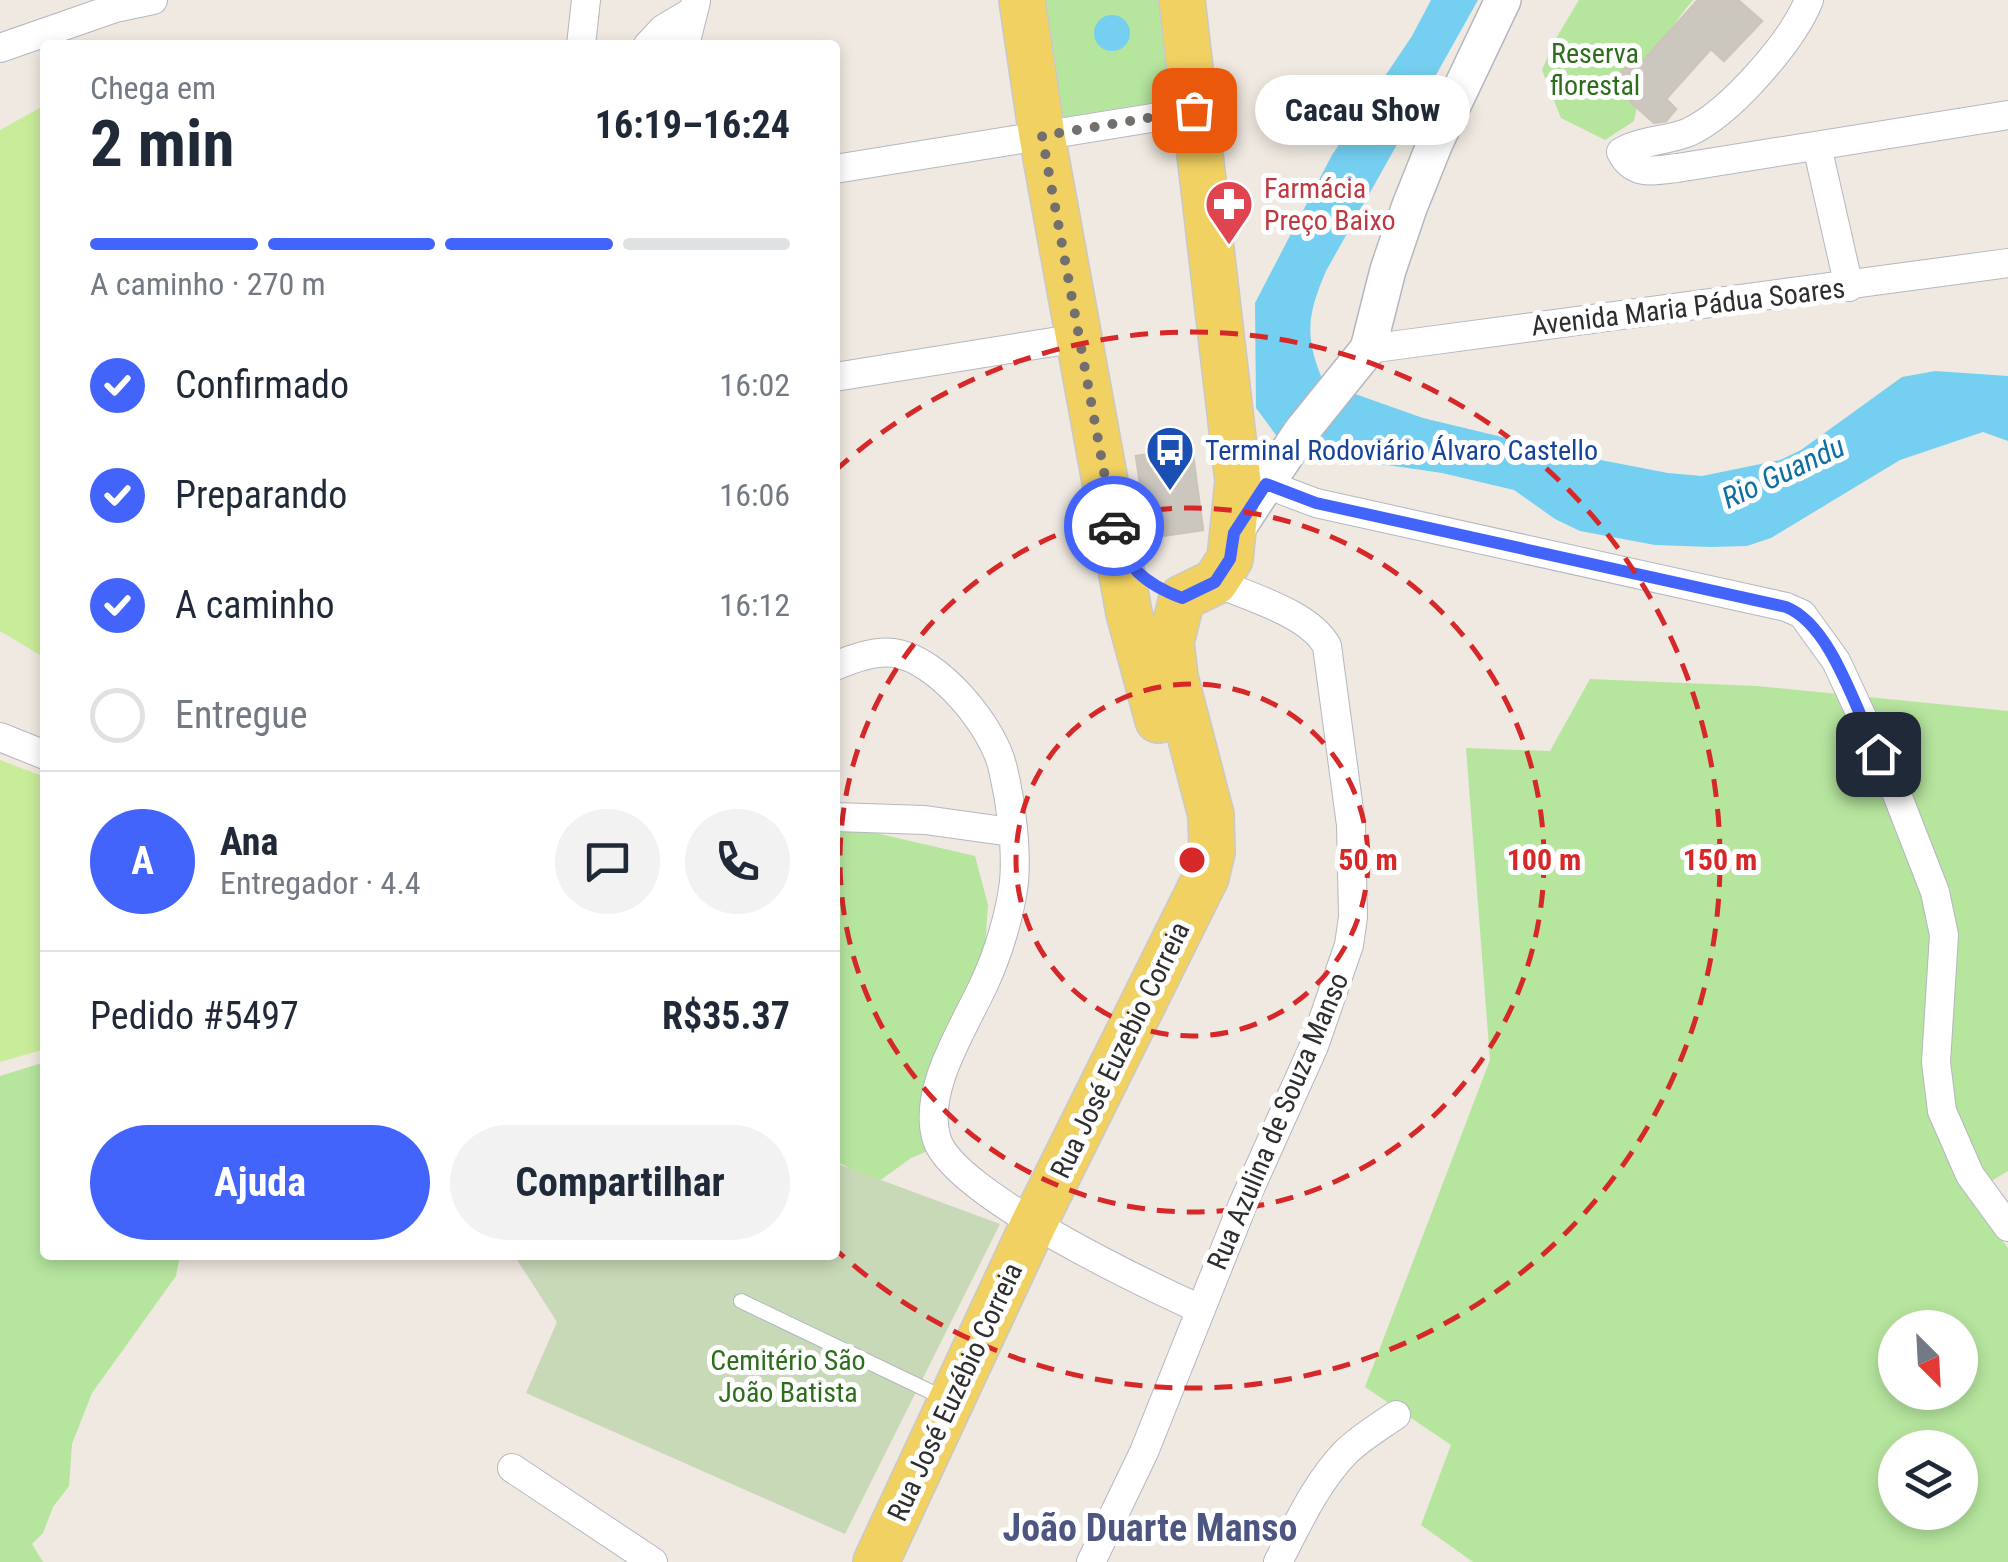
<!DOCTYPE html>
<html lang="pt">
<meta charset="utf-8">
<style>
:root{--surface:#fff;--page:#f2f2f3;--text:#1f2937;--muted:#747a83;--line:#e0e1e3;--accent:#4264fb}
body{margin:0;font-family:"Roboto Condensed",sans-serif;background:var(--page);color:var(--text);height:100vh;display:flex;flex-direction:column;font-size:38px;white-space:nowrap}
*{box-sizing:border-box;margin:0}
p{font-size:32px;color:var(--muted)}
.icon{flex:none;width:55px;height:55px;fill:none;stroke:currentColor;stroke-width:2;stroke-linecap:round;stroke-linejoin:round}
.map{position:relative;flex:1;overflow:hidden}
.details{position:absolute;left:40px;top:40px;width:800px;height:1220px;display:flex;flex-direction:column;background:var(--surface);border-radius:10px;box-shadow:0 5px 15px #0003}
.details>*{flex:none}
.needle{width:65px;rotate:156deg}
.controls{position:absolute;left:1878px;top:1310px;display:grid;gap:20px}
.controls a{display:grid;place-items:center;width:100px;height:100px;border-radius:50%;background:var(--surface);box-shadow:0 5px 15px #0003;font-size:50px}
.pin{position:absolute;display:grid;place-items:center;width:85px;height:85px;color:#fff;margin:-42px;border-radius:20px;box-shadow:0 5px 15px #0006}
.courier{position:absolute;display:grid;place-items:center;width:100px;height:100px;margin:-50px;border:8px solid #4264fb;border-radius:50%;background:#fff;color:#222;box-shadow:0 2px 12px #0007}
.bubble{position:absolute;height:70px;border-radius:35px;background:var(--surface);box-shadow:0 5px 15px #0003;font-size:32px;font-weight:700;line-height:70px;text-align:center}
.head em{font-style:normal;font-weight:700}
.head div{display:flex;flex-direction:column-reverse}
.head{display:flex;align-items:center;justify-content:space-between;height:170px;padding:0 50px}
h1{font-size:65px;font-weight:700;line-height:75px}
.bar{display:grid;grid-template-columns:repeat(4,1fr);gap:15px 10px;align-content:center;height:120px;padding:0 50px}
.bar i{height:12px;border-radius:8px;background:var(--line)}
.bar .on{background:var(--accent)}
.bar p{grid-column:span 4}
.line{display:flex;align-items:center;gap:25px;padding:0 50px;border-top:2px solid var(--line)}
.line div{flex:1}
.round{display:grid;place-items:center;flex:none;width:105px;height:105px;border-radius:52px;background:var(--page)}
ol{padding:0 50px;list-style:none}
li{display:flex;align-items:center;gap:30px;height:110px}
li p{margin-inline-start:auto}
li .icon{padding:10px;border-radius:50%;background:var(--accent);color:#fff;stroke-width:4}
li:last-child{color:var(--muted)}
li i{width:55px;height:55px;border:5px solid var(--line);border-radius:50%}
.action{display:flex;gap:20px;margin-top:auto;padding:20px 50px}
.action a{flex:1;height:115px;border-radius:60px;background:var(--accent);color:#fff;font-size:40px;font-weight:700;line-height:115px;text-align:center}
.action a+a{background:var(--page);color:var(--text)}
.map>svg:first-child{display:block}
.green{fill:#b6e59e;fill-rule:evenodd}
.cemetery{fill:#c8d9b8}
.pitch{fill:#c9ec9a}
.water{fill:#75cff0}
.building{fill:#cbc7bf;stroke:#cbc5ba;stroke-width:2.5}
.lines{fill:none;stroke-linecap:round;stroke-linejoin:round}
.service-casing{stroke:#b4b7c1;stroke-width:16}
.minor-casing{stroke:#b4b7c1;stroke-width:30}
.tertiary-casing{stroke:#b4b7c1;stroke-width:38}
.primary-casing{stroke:#c9c9c9;stroke-width:48}
.service{stroke:#fff;stroke-width:14}
.minor{stroke:#fff;stroke-width:28}
.tertiary{stroke:#fff;stroke-width:35}
.primary{stroke:#f2d163;stroke-width:45}
.done{stroke:#726f6d;stroke-width:10;stroke-dasharray:0 18}
.route{stroke:#4264fb;stroke-width:12}
.ring{fill:none;stroke:#d62828;stroke-width:5;stroke-dasharray:18 12}
.labels{text-anchor:middle;dominant-baseline:central;stroke-width:10;stroke-linejoin:round;paint-order:stroke}
.park-label{font-size:28px;fill:#2c6e1b;stroke:#fff}
.health-label{font-size:28px;fill:#be3a42;stroke:#fff;text-anchor:start}
.street-label{font-size:28px;fill:#2e2e2e;stroke:#fff}
.transit-label{font-size:28px;fill:#164399;stroke:#fff;text-anchor:start}
.water-label{font-size:30px;font-style:italic;fill:#0d6fa3;stroke:#fff}
.district-label{font-size:38px;font-weight:bold;fill:#4d5680;stroke:#fff}
.centre{fill:#d62828;stroke:#fff;stroke-width:5}
.ring-label{font-size:30px;text-anchor:middle;font-weight:bold;fill:#d62828;stroke:#fff;stroke-width:10;stroke-linejoin:round;paint-order:stroke}
</style>
<div class="map">
<svg width="2008" height="1562" viewBox="0 0 2008 1562">
<rect width="100%" height="100%" fill="#efe9e1"/>
<path class="green" d="M1040,0H1164L1177,99L1057,118Z
M1579,0H1693C1659,41 1645,69 1634,121L1605,140L1561,118L1542,70L1555,40Z
M1590,679L1757,686L2008,711V1171L1968,1195L2008,1248V1562H1473L1421,1525L1451,1445L1365,1387L1490,1060L1466,748L1550,751ZM1895,1328H1960V1392H1895ZM1895,1448H1960V1512H1895Z
M863,830L975,856L988,905L982,988L957,1054L935,1148L911,1158L878,1182L835,1161V833Z
M45,1062V1255H180L176,1276L92,1393L72,1444L69,1486L53,1507L43,1533L32,1544L43,1562H0V1076Z"/>
<path class="cemetery" d="M835,1163L1000,1224L845,1534L526,1393L557,1322L514,1255H835Z"/>
<path class="pitch" d="M45,105V658L0,631V130Z
M0,760L45,777V1049L0,1062Z"/>
<path class="water" d="M1431,0H1478L1326,271C1307,315 1304,338 1324,383L1423,418L1585,457L1668,473L1702,476L1780,460L1801,450L1902,377L1935,371L2008,376V441L1983,432L1900,460L1771,538L1747,546L1711,547L1655,545L1580,531L1555,519L1514,490L1442,473L1373,463L1276,435L1256,408L1255,303L1332,155L1412,36Z
M1094 33a18 18 0 1 1 36 0a18 18 0 1 1-36 0Z"/>
<path class="building" d="M1698,0H1738L1762,21L1724,61L1711,49L1666,99L1676,109L1666,121L1654,123L1611,84L1633,60L1639,65Z
M1192,448L1203,530L1148,538L1136,456Z"/>
<g class="lines">
<g class="service-casing">
<path id="service" d="M741,1301L948,1400"/>
</g>
<g class="minor-casing">
<path id="minor" d="M1809,0C1792,42 1730,113 1689,132C1668,141 1641,140 1621,152C1633,176 1654,171 1677,168L2008,115
M581,45L586,0
M648,45L663,29L693,11
M685,45L696,1
M0,48L115,8L153,0
M1817,146L1849,287
M835,169L1195,111
M1368,349L2008,263
M835,377L1078,338
M1252,475L1266,484L1316,503L1786,607L1802,614L1836,661L1891,779L1935,892L1944,935L1936,1062L1942,1111L1970,1175L2008,1227
M835,666C852,659 875,650 894,653C938,659 994,727 1003,769C1011,803 1017,848 1014,882C1010,915 998,954 984,984C965,1026 921,1091 937,1140C955,1194 1145,1284 1200,1309
M0,737L45,755
M835,817L925,820L1011,832
M512,1468L653,1562
M1091,1562L1144,1452L1243,1204L1314,1046L1349,945L1353,917L1351,825L1327,646C1309,613 1249,597 1215,582
M1278,1562C1297,1525 1316,1483 1345,1453C1360,1438 1379,1427 1396,1415"/>
</g>
<g class="tertiary-casing">
<path id="tertiary" d="M1235,532L1301,432L1368,349L1388,270L1409,208L1435,143L1503,0"/>
</g>
<g class="primary-casing">
<path id="primary" d="M1022,0L1042,136L1129,613L1158,720
M1182,0L1238,481L1230,559L1215,582L1182,598
M876,1562L1034,1223L1206,877L1212,852L1211,815L1175,677L1171,642L1182,598"/>
</g>
<use href="#service" class="service"/>
<use href="#minor" class="minor"/>
<use href="#tertiary" class="tertiary"/>
<use href="#primary" class="primary"/>
</g>
<g class="lines">
<path class="done" d="M1114,526L1042,136L1194,110"/>
<path class="route" d="M1114,526C1123,566 1145,584 1182,598L1215,582L1230,559L1234,533L1266,484L1316,503L1786,607C1832,625 1856,712 1878,754"/>
</g>
<g class="ring">
<circle cx="1192" cy="860" r="176"/>
<circle cx="1192" cy="860" r="352"/>
<path d="M835 471A528 528 0 1 1 835 1249"/>
</g>
<defs>
<g id="pharmacy-pin" transform="scale(2.5)"><path d="M0 17L-7.5 6A9.5 9.5 0 1 1 7.5 6Z" fill="#e0444e" stroke="#fff"/><path d="M-2-6h4v4h4v4h-4v4h-4v-4h-4v-4h4Z" fill="#fff"/></g>
<g id="bus-pin" transform="scale(2.5)"><path d="M0 17L-7.5 6A9.5 9.5 0 1 1 7.5 6Z" fill="#1a4fb4" stroke="#fff"/><path d="M-5-6H5V4H4V6H2V4H-2V6H-4V4H-5ZM-3.5-4V0h7V-4ZM-3.5 1.2v1.5H-2V1.2ZM2 1.2v1.5H3.5V1.2Z" fill="#fff"/></g>
</defs>
<g fill-rule="evenodd">
<use href="#pharmacy-pin" x="1229" y="204"/>
<use href="#bus-pin" x="1170" y="450"/>
</g>
<g class="labels">
<g class="park-label">
<text x="1595" y="53">Reserva<tspan x="1595" dy="32">florestal</tspan></text>
<text x="788" y="1360">Cemitério São<tspan x="788" dy="32">João Batista</tspan></text>
</g>
<g class="health-label">
<text x="1264" y="188">Farmácia<tspan x="1264" dy="32">Preço Baixo</tspan></text>
</g>
<g class="street-label">
<text transform="translate(1688 307) rotate(-7)">Avenida Maria Pádua Soares</text>
<text transform="translate(1120 1050) rotate(-64)">Rua José Euzebio Correia</text>
<text transform="translate(1278 1121) rotate(-67)">Rua Azulina de Souza Manso</text>
<text transform="translate(955 1392) rotate(-65)">Rua José Euzébio Correia</text>
</g>
<g class="transit-label">
<text x="1205" y="450">Terminal Rodoviário Álvaro Castello</text>
</g>
<g class="water-label">
<text transform="translate(1783 472) rotate(-25)">Rio Guandu</text>
</g>
<g class="district-label">
<text x="1150" y="1528">João Duarte Manso</text>
</g>
</g>
<circle cx="1192" cy="860" r="15" class="centre"/>
<g class="ring-label">
<text x="1368" y="870">50 m</text>
<text x="1544" y="870">100 m</text>
<text x="1720" y="870">150 m</text>
</g>
</svg>
<div class="controls">
<a><svg class="needle" viewBox="-14 -14 28 28"><path d="M0-13l5 13h-10z" fill="#e53935"/><path d="M0 13l5-13h-10z" fill="#747a83"/></svg></a>
<a><svg class="icon" aria-label="layers" viewBox="0 0 24 24"><path d="M12 4l9 5-9 5-9-5zM3 14l9 5 9-5"/></svg></a>
</div>
<div class="pin" style="left:1194px;top:110px;background:#ea580c"><svg class="icon" aria-label="bag" viewBox="0 0 24 24"><path d="M5 8h14l-1 12H6zM9 8a3 3 0 0 1 6 0"/></svg></div>
<div class="pin" style="left:1878px;top:754px;background:#1f2937"><svg class="icon" aria-label="home" viewBox="0 0 24 24"><path d="M3 11l9-7 9 7M6 9v11h12V9"/></svg></div>
<div class="courier" style="left:1114px;top:526px"><svg class="icon" aria-label="car" viewBox="0 0 24 24"><path d="M5 17H2v-5l4-1 3-4h7l3 4 3 1v5h-3M9 17h6M6 11h13"/><circle cx="7" cy="17" r="2"/><circle cx="17" cy="17" r="2"/></svg></div>
<div class="bubble" style="left:1255px;top:75px;width:215px">Cacau Show</div>
<section class="details">
<div class="head"><div><h1>2 min</h1><p>Chega em</p></div><em>16:19–16:24</em></div>
<div class="bar"><i class="on"></i><i class="on"></i><i class="on"></i><i></i><p>A caminho · 270 m</p></div>
<ol>
<li><svg class="icon" aria-label="check" viewBox="0 0 24 24"><path d="M5 12l5 5 9-10"/></svg>Confirmado<p>16:02</p></li>
<li><svg class="icon" aria-label="check" viewBox="0 0 24 24"><path d="M5 12l5 5 9-10"/></svg>Preparando<p>16:06</p></li>
<li><svg class="icon" aria-label="check" viewBox="0 0 24 24"><path d="M5 12l5 5 9-10"/></svg>A caminho<p>16:12</p></li>
<li><i></i>Entregue</li>
</ol>
<div class="line" style="height:180px"><b class="round" style="background:var(--accent);color:#fff">A</b><div><b>Ana</b><p>Entregador · 4.4</p></div><a class="round"><svg class="icon" aria-label="chat" viewBox="0 0 24 24"><path d="M4 5h16v11H9l-5 4z"/></svg></a><a class="round"><svg class="icon" aria-label="phone" viewBox="0 0 24 24"><path d="M5 4h4l2 5-3 2q2 4 5 5l2-3 5 2v4C11 20 4 13 5 4z"/></svg></a></div>
<div class="line" style="height:130px"><div>Pedido #5497</div><b>R$35.37</b></div>
<div class="action"><a>Ajuda</a><a>Compartilhar</a></div>
</section>
</div>
